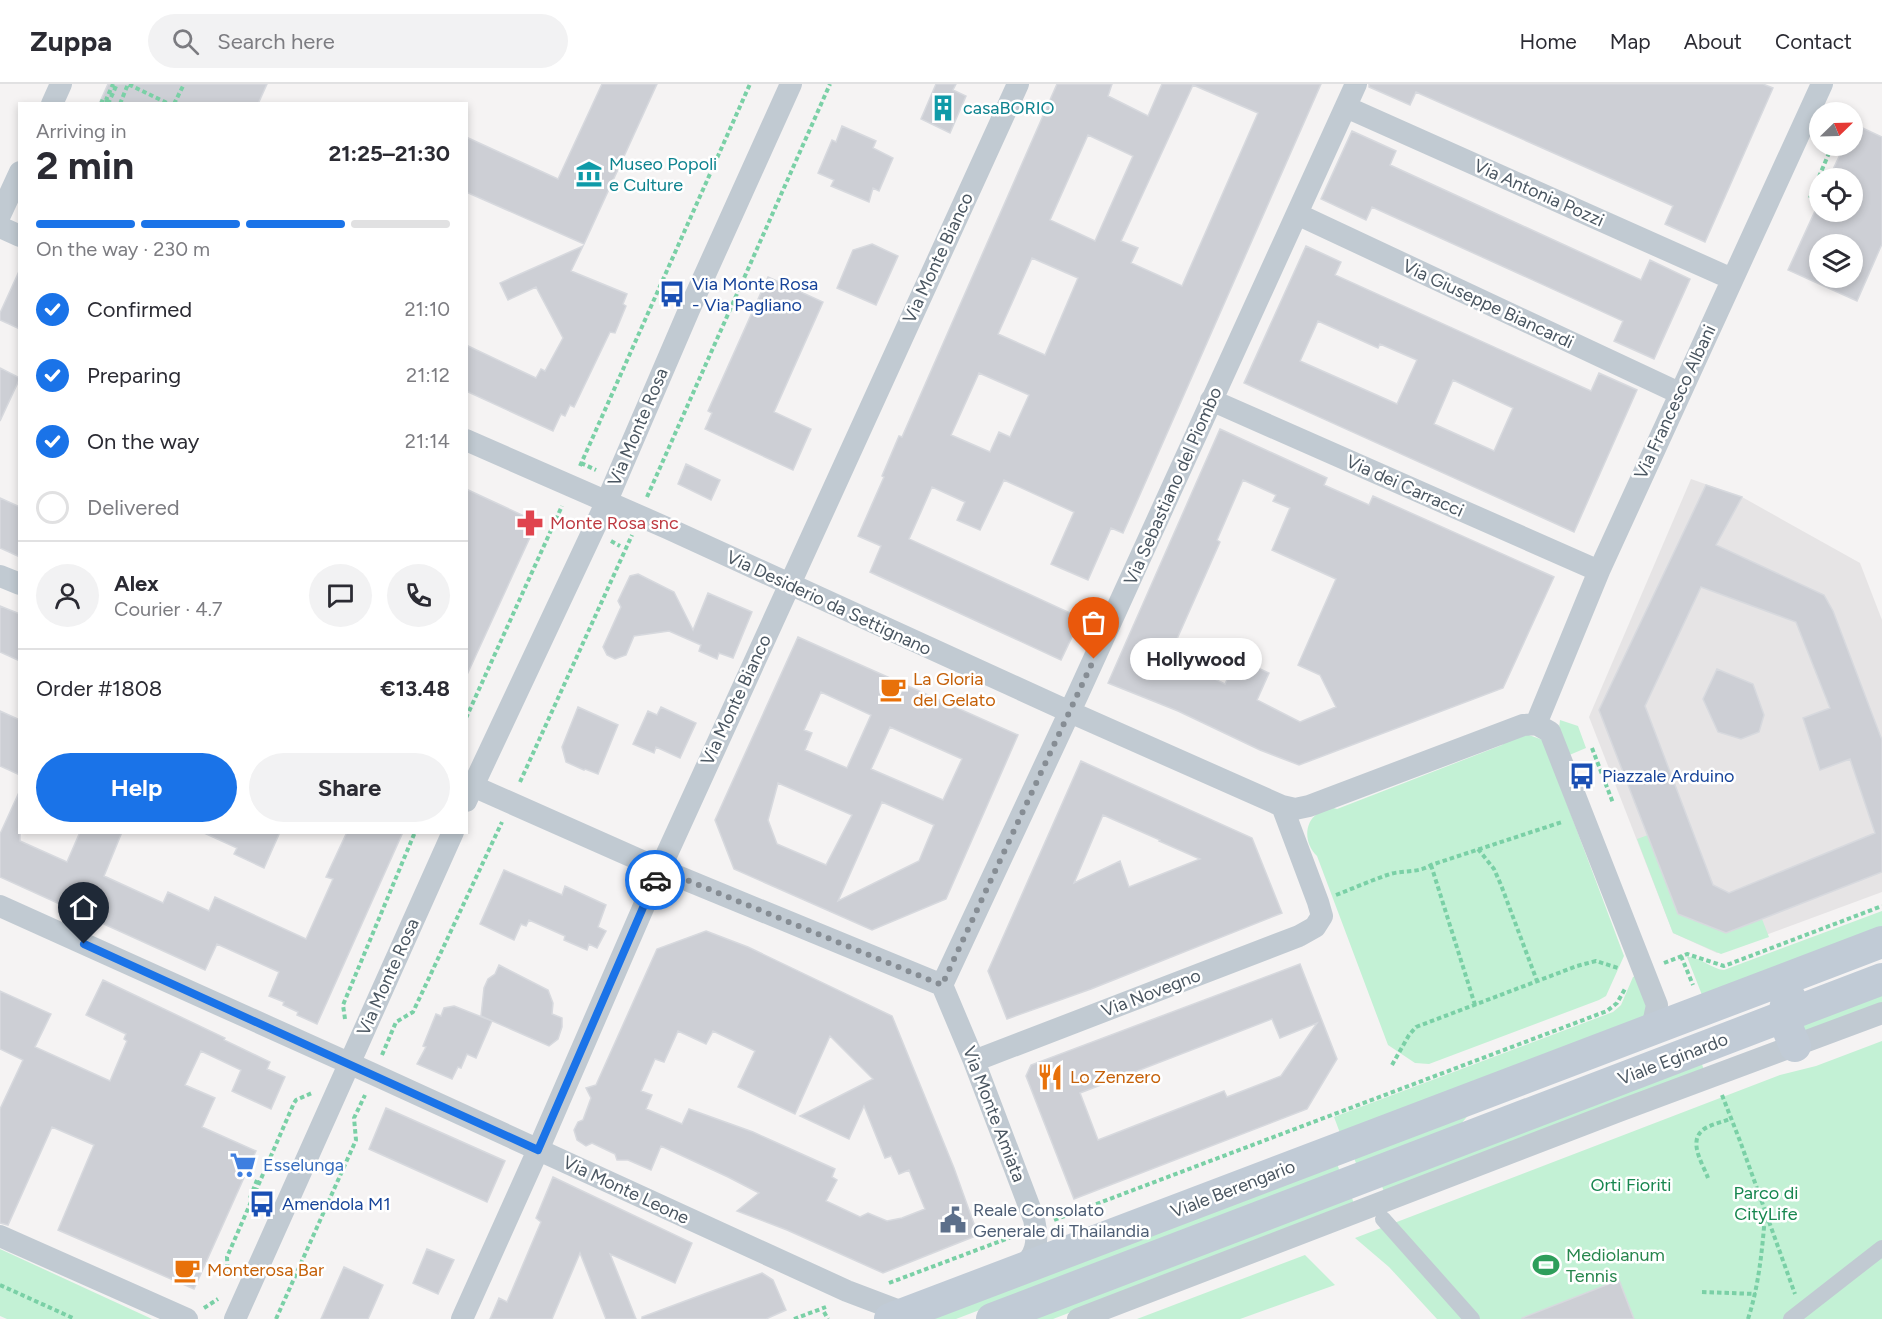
<!DOCTYPE html>
<meta charset="utf-8">
<style>
:root{--surface:#fff;--page:#f2f2f3;--text:#2b2b33;--muted:#7c7c81;--line:#e1e1e2;--accent:#1a73e8}
body{margin:0;font-family:Figtree,sans-serif;background:var(--page);color:var(--text);height:100vh;display:flex;flex-direction:column;font-size:22px;white-space:nowrap}
*{box-sizing:border-box;margin:0}
p{font-size:20px;color:var(--muted)}
.icon{flex:none;width:33px;height:33px;fill:none;stroke:currentColor;stroke-width:2;stroke-linecap:round;stroke-linejoin:round}
.map{position:relative;flex:1;overflow:hidden}
.details{position:absolute;left:18px;top:18px;width:450px;height:732px;display:flex;flex-direction:column;background:var(--surface);border-radius:0px;box-shadow:0 3px 9px #0003}
.details>*{flex:none}
.needle{width:39px;rotate:67deg}
.buttons{position:absolute;left:1809px;top:18px;display:grid;gap:12px}
.buttons a{display:grid;place-items:center;width:54px;height:54px;border-radius:50%;background:var(--surface);box-shadow:0 3px 9px #0003;font-size:30px}
.pin{position:absolute;display:grid;place-items:center;width:51px;height:51px;color:#fff;margin:-62px -26px;border-radius:50% 50% 50% 0;rotate:-45deg;box-shadow:0 0 6px #0007}
.pin .icon{rotate:45deg}
.courier{position:absolute;display:grid;place-items:center;width:60px;height:60px;margin:-30px;border:4px solid #1a73e8;border-radius:50%;background:#fff;color:#222;box-shadow:0 2px 8px #0007}
.bubble{position:absolute;height:42px;border-radius:21px;background:var(--surface);box-shadow:0 3px 9px #0003;font-size:20px;font-weight:700;line-height:42px;text-align:center}
.headline em{font-style:normal;font-weight:700}
.headline div{display:flex;flex-direction:column-reverse}
.headline{display:flex;align-items:center;justify-content:space-between;height:102px;padding:0 18px}
h1{font-size:39px;font-weight:700;line-height:45px}
.bar{display:grid;grid-template-columns:repeat(4,1fr);gap:9px 6px;align-content:center;height:72px;padding:0 18px}
.bar i{height:8px;border-radius:4px;background:var(--line)}
.bar .current{background:var(--accent)}
.bar p{grid-column:span 4}
.line{display:flex;align-items:center;gap:15px;padding:0 18px;border-top:2px solid var(--line)}
.line div{flex:1}
.round{display:grid;place-items:center;flex:none;width:63px;height:63px;border-radius:32px;background:var(--page)}
ol{padding:0 18px;list-style:none}
li{display:flex;align-items:center;gap:18px;height:66px}
li p{margin-inline-start:auto}
li .icon{padding:6px;border-radius:50%;background:var(--accent);color:#fff;stroke-width:4}
li:last-child{color:var(--muted)}
li i{width:33px;height:33px;border:3px solid var(--line);border-radius:50%}
.button{display:flex;gap:12px;margin-top:auto;padding:12px 18px}
.button a{flex:1;height:69px;border-radius:36px;background:var(--accent);color:#fff;font-size:24px;font-weight:700;line-height:69px;text-align:center}
.button a+a{background:var(--page);color:var(--text)}
header{display:flex;align-items:center;gap:36px;box-sizing:border-box;height:84px;padding:0 30px;background:var(--surface);border-bottom:2px solid var(--line)}
header strong{font-size:28px}
nav{display:flex;gap:33px;margin-inline-start:auto;font-size:21px}
.search{width:420px;height:54px;background:var(--page);display:flex;align-items:center;gap:15px;box-sizing:border-box;padding:0 21px;border-radius:33px;color:var(--muted);font-size:22px}
.map>svg:first-child{display:block}
.education{fill:#e6e4e5}
.green{fill:#c3f1d5}
.building{fill:#cdcfd5;stroke:#d7d9de;stroke-width:1.5;fill-rule:evenodd}
.lines{fill:none;stroke-linecap:round;stroke-linejoin:round}
.path{stroke:#7ad0a6;stroke-width:4;stroke-dasharray:4.5 3;stroke-linecap:butt}
.pedestrian{stroke:#c1cad2;stroke-width:16}
.minor{stroke:#c1cad2;stroke-width:22}
.secondary{stroke:#c1cbd6;stroke-width:32}
.done{stroke:#868d94;stroke-width:6;stroke-dasharray:0 10.8}
.route{stroke:#1a73e8;stroke-width:8}
.labels{text-anchor:middle;dominant-baseline:central;stroke-width:5;stroke-linejoin:round;paint-order:stroke}
.culture-label{font-size:18px;fill:#0d838f;stroke:#fff;text-anchor:start}
.street-label{font-size:18px;fill:#4a5661;stroke:#fff}
.transit-label{font-size:18px;fill:#164399;stroke:#fff;text-anchor:start}
.health-label{font-size:18px;fill:#be3a42;stroke:#fff;text-anchor:start}
.food-label{font-size:18px;fill:#c56008;stroke:#fff;text-anchor:start}
.shop-label{font-size:18px;fill:#366cbe;stroke:#fff;text-anchor:start}
.park-label{font-size:18px;fill:#17864f;stroke:#fff}
.service-label{font-size:18px;fill:#4e5e75;stroke:#fff;text-anchor:start}
.leisure-label{font-size:18px;fill:#27864d;stroke:#fff;text-anchor:start}
</style>
<header>
<strong>Zuppa</strong>
<div class="search"><svg class="icon" aria-label="search" viewBox="0 0 24 24"><circle cx="10" cy="10" r="6"/><path d="M15 15l6 6"/></svg>Search here</div>
<nav><a>Home</a><a>Map</a><a>About</a><a>Contact</a></nav>
</header>
<div class="map">
<svg width="1882" height="1235" viewBox="0 0 1882 1235">
<rect width="100%" height="100%" fill="#f5f3f3"/>
<path class="education" d="M1691,395L1742,413L1860,479L1882,536V808L1717,869L1673,849L1589,633Z"/>
<path class="green" d="M1560,636L1578,642L1586,664L1567,672L1559,645Z
M1526,650L1543,656L1624,872L1606,912L1599,916L1429,980L1415,979L1388,961L1317,772C1305,761 1303,740 1317,730C1320,727 1326,725 1330,723L1337,725L1502,661L1506,656Z
M1648,751L1678,830L1762,835L1769,853L1721,870L1673,849L1637,755Z
M1882,827V843L1702,911L1687,873C1700,872 1711,885 1724,886Z
M1635,892L1648,927L1647,931L1340,1049L1334,1033L1613,928L1621,921L1633,893Z
M1882,910V921L1799,952L1803,940Z
M1882,957V1235H1437L1389,1183L1355,1154L1780,991L1816,982Z
M1701,978L1705,988L1385,1110L1381,1100Z
M1471,1028L1460,1041L1357,1082L1353,1071Z
M1336,1077L1340,1088L956,1235H924Z
M1351,1111L1354,1120L1053,1235H1028Z
M0,1165L152,1235H7L0,1232Z
M1305,1171L1335,1201L1240,1235H1137Z"/>
<path class="building" d="M108,0H267L258,20H99Z
M602,0H657L584,160L466,108V53L558,95Z
M936,0H956L953,6L966,12L950,49L921,35Z
M1057,0H1112L1108,12L1148,32L1162,0H1321L1123,449L1111,444L1088,496L1051,480L1074,428L1004,396L980,446L957,436L965,418L932,403L909,455L1081,534L1061,576L870,488L881,462L858,452L884,393L882,392L899,352L902,353ZM1193,1L1258,29L1182,202L1131,179L1138,164L1121,157ZM1088,51L1133,72L1095,157L1050,136ZM1032,174L1078,194L1045,271L998,250ZM979,289L1029,311L1010,353L999,348L990,368L951,351Z
M1369,0H1763L1773,4L1705,158L1665,140L1673,122L1416,8L1410,21L1369,3Z
M1854,40L1882,53V160L1857,217L1788,186L1820,116V128H1852V94H1829L1844,62H1852ZM1820,160H1852V194H1820Z
M842,42L876,57L873,64L893,74L879,107L873,104L869,118L831,102L834,96L818,89L832,56L836,58Z
M1352,47L1396,67L1390,81L1641,196L1650,176L1690,195L1654,275L1614,257L1623,237L1372,123L1366,136L1321,115Z
M872,160L898,172L876,221L837,204L853,166Z
M583,162L571,187L627,210L623,220L626,222L615,249L610,248L574,323L570,321L565,332L561,330L553,347L466,307V261L536,294L541,285L545,287L563,254L536,203L508,216L500,199Z
M1306,162L1341,178L1335,191L1591,307L1599,289L1637,306L1574,448L1244,299ZM1318,237L1378,264L1380,260L1417,276L1397,320L1300,277ZM1453,296L1513,324L1494,367L1434,340Z
M20,185V245L0,236V229Z
M768,193L823,218L774,328L811,345L793,386L705,345L712,329L708,327Z
M0,284L20,294L0,337Z
M1220,345L1327,394L1324,401L1369,421L1373,412L1554,493L1503,604L1299,681L1260,666L1178,627L1108,599ZM1243,396L1276,411L1273,417L1290,424L1272,466L1336,495L1298,581L1320,591L1336,623L1300,638L1257,616L1269,589L1237,574L1225,600L1169,573L1220,458L1217,456Z
M686,380L720,396L711,416L678,400Z
M1706,401L1742,413L1716,461L1824,511L1833,527L1882,656V788L1726,849L1678,830L1599,626ZM1701,503L1796,538L1830,624L1803,634L1820,686L1850,675L1875,749L1729,809L1713,801L1645,622Z
M466,405L537,438L466,593Z
M0,414L20,423V473L0,464Z
M638,490L674,508L693,546L708,509L752,528L733,574L719,569L717,575L699,567L701,561L669,547L634,552L626,571L615,575L607,571L603,563L621,523L618,517L630,492Z
M0,522L20,530V577L0,568Z
M798,553L1018,651L946,815L872,846L734,785L715,736ZM821,608L871,631L847,684L805,666L812,649L804,646ZM890,643L962,675L943,716L871,685ZM778,699L852,731L826,781L777,760L768,736ZM882,718L934,741L919,777L838,817Z
M1717,585L1753,600L1764,631L1759,648L1741,655L1718,648L1703,615Z
M578,623L618,641L598,690L585,685L584,686L566,678L562,663Z
M661,623L696,639L680,674L656,663L654,669L633,660L648,627L657,631Z
M0,627L20,636V691L0,682Z
M1081,677L1252,754L1282,829L1091,905L1007,935L988,887ZM1103,731L1160,756L1159,757L1200,775L1129,803L1120,777L1074,799Z
M20,706V757L67,778L80,748H122L104,792L163,819L168,808L209,827L215,813L306,855L333,795L326,793L347,748H403L317,940L297,931L298,928L283,921L284,918L269,912L279,888L217,860L205,886L0,793V750Z
M202,748H280L264,784L234,770L237,764Z
M504,786L562,811L565,802L606,821L598,843L606,847L597,864L589,860L587,866L564,856L565,852L529,836L526,842L521,840L514,856L480,840Z
M706,847L748,863L892,932L954,1084L978,1151L883,1189L787,1146L737,1127L759,1109L728,1093L661,1062L651,1086L628,1076H617L615,1070L592,1059L586,1062L577,1056L574,1046L578,1038L583,1036L591,1014L586,1004L596,1001L657,865ZM678,947L706,960L713,947L755,967L738,1003L795,1030L830,952L873,995L800,1032L849,1055L864,1022L885,1074L891,1072L899,1090L909,1086L925,1125L902,1134L887,1137L868,1129L860,1133L826,1117L837,1096L832,1093L835,1085L753,1048L689,1025L682,1040L646,1025L652,1011L641,1007L655,975L664,978Z
M1300,880L1337,975L1307,1025L1074,1115L1026,992L1031,981ZM1272,935L1280,954L1317,939L1281,992L1227,1013L1224,1007L1098,1056L1080,1009Z
M499,881L548,906L553,919L552,930L562,934V943L558,955L549,962L481,932L484,904L488,895L495,890Z
M103,896L225,954L224,956L270,978L267,985L285,993L271,1025L232,1007L241,986L201,967L185,1001L215,1014L202,1043L256,1067L194,1205L58,1146L94,1061L52,1043L8,1141L0,1139V1025L23,976L0,965V907L51,930L35,963L110,997L127,957L124,955L126,950L86,931Z
M454,922L492,937L476,974L467,970L461,984L458,983L452,995L417,980L426,963L423,962L436,930L441,932L444,924Z
M386,1024L505,1077L487,1118L369,1065Z
M553,1093L692,1159L675,1199L610,1170L636,1235H606L580,1169L552,1235H490L499,1214L507,1218L541,1138L536,1134Z
M427,1165L454,1176L438,1210L413,1199Z
M344,1183L383,1201L368,1235H321Z
M762,1189L773,1196L786,1226L766,1235H642V1233L704,1210Z
M1619,1196L1634,1235H1522V1234Z"/>
<g class="lines">
<path class="path" d="M101,20L103,15L106,16L113,0
M108,20L117,0
M120,20L128,0L169,20
M174,20L183,2
M1810,114L1832,62
M581,379L596,386
M580,382L750,0
M647,413L830,0
M611,457L620,462
M466,634L562,422
M1592,664L1613,719
M520,698L632,451
M1478,765L1494,785L1501,801L1537,897
M1431,781L1475,921
M1336,811C1354,804 1372,796 1390,790C1404,786 1419,789 1431,781L1562,738
M1681,872L1693,901
M1664,879L1687,870L1724,882L1882,822
M345,935L343,921L415,748
M382,971L396,938L413,928L502,738
M1392,981L1409,951L1416,943L1577,882L1596,877L1618,884
M1722,1011L1740,1057L1795,1210
M1708,1094C1703,1080 1687,1057 1704,1045C1712,1040 1723,1038 1732,1034
M250,1114L257,1096
M1054,1136L1607,927L1617,919L1626,903
M228,1192L227,1173L294,1019L296,1016L312,1009
M889,1199L1014,1152
M0,1201L75,1235
M1702,1208L1756,1210
M204,1224L218,1215
M824,1228L828,1235
M276,1235L356,1056L354,1034L365,1011
M794,1235L826,1223
M1748,1235C1759,1201 1762,1167 1765,1132"/>
<path class="pedestrian" d="M1383,1135L1472,1235
M1791,1235L1882,1164"/>
<path class="minor" d="M52,20L61,0
M1346,23L1732,195
M1297,130L1679,309
M0,131L20,88
M0,143L20,152
M1211,316L1599,487
M466,356L667,444L1070,628L1282,722L1295,725L1309,722L1523,641L1536,640L1550,648L1657,921L1654,935L1648,947
M0,492L20,500
M1536,640L1599,487L1822,0
M466,699L660,785L942,901
M466,717L606,419L689,226L791,0
M0,822L373,990L847,1207L905,1229
M942,901L1078,610L1356,0
M942,901L974,977L1034,1135C1039,1158 1037,1173 1018,1186
M974,977L1299,852L1315,843L1322,832L1318,818L1282,722
M0,1152L187,1235
M235,1235L453,748
M462,1235L538,1066L660,785L1018,0
M1078,1235L1619,1027L1882,929"/>
<path class="secondary" d="M1790,914C1778,929 1789,947 1795,962
M890,1235L1882,858
M992,1235L1882,895"/>
</g>
<g class="lines">
<path class="done" d="M655,796L660,785L942,901L1094,575"/>
<path class="route" d="M84,860L538,1066L655,796"/>
</g>
<defs>
<g id="building-bare" transform="scale(2.07)"><path d="M-4-6H4V6H1V3H-1V6H-4ZM-2.5-4.3h1.7v1.8h-1.7ZM.8-4.3h1.7v1.8H.8ZM-2.5-1h1.7V.8h-1.7ZM.8-1h1.7V.8H.8Z" fill="#0f9aa8" stroke="#fff" stroke-width="2.5" paint-order="stroke"/></g>
<g id="museum-bare" transform="scale(2.07)"><path d="M0-6L6-3V-2H-6V-3ZM-5-1h2V3h-2ZM-1-1h2V3h-2ZM3-1h2V3H3ZM-6 4H6V6H-6Z" fill="#0f9aa8" stroke="#fff" stroke-width="2.5" paint-order="stroke"/></g>
<g id="bus-bare" transform="scale(2.07)"><path d="M-5-6H5V4H4V6H2V4H-2V6H-4V4H-5ZM-3.5-4V0h7V-4ZM-3.5 1.2v1.5H-2V1.2ZM2 1.2v1.5H3.5V1.2Z" fill="#1a4fb4" stroke="#fff" stroke-width="2.5" paint-order="stroke"/></g>
<g id="pharmacy-bare" transform="scale(2.07)"><path d="M-2-6h4v4h4v4h-4v4h-4v-4h-4v-4h4Z" fill="#e0444e" stroke="#fff" stroke-width="2.5" paint-order="stroke"/></g>
<g id="cafe-bare" transform="scale(2.07)"><path d="M-5.5-4.5H6V0H3Q3 3.5 0 3.5H-2.5Q-5.5 3.5-5.5 0ZM3-3.2v2h1.7v-2ZM-6 4.5H4V6H-6Z" fill="#e8710a" stroke="#fff" stroke-width="2.5" paint-order="stroke"/></g>
<g id="restaurant-bare" transform="scale(2.07)"><path d="M-5-6h1v4h1v-4h1v4h1v-4h1v5L-1.5 .5V6h-2V.5L-5-1ZM5-6V6H3V1.5H1.5Q1.5-4 5-6Z" fill="#e8710a" stroke="#fff" stroke-width="2.5" paint-order="stroke"/></g>
<g id="supermarket-bare" transform="scale(2.07)"><path d="M-6-5.5h2.5l.6 2H6L4.5 2H-2.5L-4.4-4H-6ZM-1.5 3.2a1.3 1.3 0 1 0 .1 0ZM3 3.2a1.3 1.3 0 1 0 .1 0Z" fill="#3f7fe0" stroke="#fff" stroke-width="2.5" paint-order="stroke"/></g>
<g id="civic-bare" transform="scale(2.07)"><path d="M-.6-6.5H3V-4.5H.6V-3L4-1V1h2V6H-6V1h2V-1L-.6-3ZM-1.2 2.5V6h2.4V2.5Z" fill="#5c6f8a" stroke="#fff" stroke-width="2.5" paint-order="stroke"/></g>
<g id="stadium-bare" transform="scale(2.07)"><path d="M0-5a6.5 5 0 1 0 0 10a6.5 5 0 1 0 0-10ZM-3.5-1.8h7v3.6h-7Z" fill="#2e9e5b" stroke="#fff" stroke-width="2.5" paint-order="stroke"/></g>
</defs>
<g fill-rule="evenodd">
<use href="#building-bare" x="943" y="24"/>
<use href="#museum-bare" x="589" y="90"/>
<use href="#bus-bare" x="672" y="210"/>
<use href="#pharmacy-bare" x="530" y="439"/>
<use href="#cafe-bare" x="893" y="605"/>
<use href="#bus-bare" x="1582" y="692"/>
<use href="#restaurant-bare" x="1050" y="993"/>
<use href="#supermarket-bare" x="243" y="1081"/>
<use href="#bus-bare" x="262" y="1120"/>
<use href="#civic-bare" x="953" y="1136"/>
<use href="#stadium-bare" x="1546" y="1181"/>
<use href="#cafe-bare" x="187" y="1186"/>
</g>
<g class="labels">
<g class="culture-label">
<text x="963" y="24">casaBORIO</text>
<text x="609" y="80">Museo Popoli<tspan x="609" dy="21">e Culture</tspan></text>
</g>
<g class="street-label">
<text transform="translate(1539 109) rotate(24)">Via Antonia Pozzi</text>
<text transform="translate(938 174) rotate(-65)">Via Monte Bianco</text>
<text transform="translate(1488 220) rotate(25)">Via Giuseppe Biancardi</text>
<text transform="translate(1675 318) rotate(-65)">Via Francesco Albani</text>
<text transform="translate(638 343) rotate(-67)">Via Monte Rosa</text>
<text transform="translate(1173 402) rotate(-66)">Via Sebastiano del Piombo</text>
<text transform="translate(1405 402) rotate(24)">Via dei Carracci</text>
<text transform="translate(829 519) rotate(25)">Via Desiderio da Settignano</text>
<text transform="translate(736 616) rotate(-65)">Via Monte Bianco</text>
<text transform="translate(388 893) rotate(-66)">Via Monte Rosa</text>
<text transform="translate(1151 909) rotate(-21)">Via Novegno</text>
<text transform="translate(1673 975) rotate(-21)">Viale Eginardo</text>
<text transform="translate(994 1030) rotate(69)">Via Monte Amiata</text>
<text transform="translate(1233 1105) rotate(-21)">Viale Berengario</text>
<text transform="translate(626 1106) rotate(25)">Via Monte Leone</text>
</g>
<g class="transit-label">
<text x="692" y="200">Via Monte Rosa<tspan x="692" dy="21">- Via Pagliano</tspan></text>
<text x="1602" y="692">Piazzale Arduino</text>
<text x="282" y="1120">Amendola M1</text>
</g>
<g class="health-label">
<text x="550" y="439">Monte Rosa snc</text>
</g>
<g class="food-label">
<text x="913" y="595">La Gloria<tspan x="913" dy="21">del Gelato</tspan></text>
<text x="1070" y="993">Lo Zenzero</text>
<text x="207" y="1186">Monterosa Bar</text>
</g>
<g class="shop-label">
<text x="263" y="1081">Esselunga</text>
</g>
<g class="park-label">
<text x="1631" y="1101">Orti Fioriti</text>
<text x="1766" y="1109">Parco di<tspan x="1766" dy="21">CityLife</tspan></text>
</g>
<g class="service-label">
<text x="973" y="1126">Reale Consolato<tspan x="973" dy="21">Generale di Thailandia</tspan></text>
</g>
<g class="leisure-label">
<text x="1566" y="1171">Mediolanum<tspan x="1566" dy="21">Tennis</tspan></text>
</g>
</g>
</svg>
<div class="buttons">
<a><svg class="needle" viewBox="-14 -14 28 28"><path d="M0-13l5 13h-10z" fill="#e53935"/><path d="M0 13l5-13h-10z" fill="#7c7c81"/></svg></a>
<a><svg class="icon" aria-label="locate" viewBox="0 0 24 24"><circle cx="12" cy="12" r="6"/><path d="M12 2v4M12 18v4M2 12h4M18 12h4"/></svg></a>
<a><svg class="icon" aria-label="layers" viewBox="0 0 24 24"><path d="M12 4l9 5-9 5-9-5zM3 14l9 5 9-5"/></svg></a>
</div>
<div class="pin" style="left:1094px;top:575px;background:#ea580c"><svg class="icon" aria-label="bag" viewBox="0 0 24 24"><path d="M5 8h14l-1 12H6zM9 8a3 3 0 0 1 6 0"/></svg></div>
<div class="pin" style="left:84px;top:860px;background:#1f2937"><svg class="icon" aria-label="home" viewBox="0 0 24 24"><path d="M3 11l9-7 9 7M6 9v11h12V9"/></svg></div>
<div class="courier" style="left:655px;top:796px"><svg class="icon" aria-label="car" viewBox="0 0 24 24"><path d="M5 17H2v-5l4-1 3-4h7l3 4 3 1v5h-3M9 17h6M6 11h13"/><circle cx="7" cy="17" r="2"/><circle cx="17" cy="17" r="2"/></svg></div>
<div class="bubble" style="left:1130px;top:554px;width:132px">Hollywood</div>
<section class="details">
<div class="headline"><div><h1>2 min</h1><p>Arriving in</p></div><em>21:25–21:30</em></div>
<div class="bar"><i class="current"></i><i class="current"></i><i class="current"></i><i></i><p>On the way · 230 m</p></div>
<ol>
<li><svg class="icon" aria-label="check" viewBox="0 0 24 24"><path d="M5 12l5 5 9-10"/></svg>Confirmed<p>21:10</p></li>
<li><svg class="icon" aria-label="check" viewBox="0 0 24 24"><path d="M5 12l5 5 9-10"/></svg>Preparing<p>21:12</p></li>
<li><svg class="icon" aria-label="check" viewBox="0 0 24 24"><path d="M5 12l5 5 9-10"/></svg>On the way<p>21:14</p></li>
<li><i></i>Delivered</li>
</ol>
<div class="line" style="height:108px"><a class="round"><svg class="icon" aria-label="person" viewBox="0 0 24 24"><circle cx="12" cy="8" r="4"/><path d="M4 21q1-7 8-7t8 7"/></svg></a><div><b>Alex</b><p>Courier · 4.7</p></div><a class="round"><svg class="icon" aria-label="chat" viewBox="0 0 24 24"><path d="M4 5h16v11H9l-5 4z"/></svg></a><a class="round"><svg class="icon" aria-label="phone" viewBox="0 0 24 24"><path d="M5 4h4l2 5-3 2q2 4 5 5l2-3 5 2v4C11 20 4 13 5 4z"/></svg></a></div>
<div class="line" style="height:78px"><div>Order #1808</div><b>€13.48</b></div>
<div class="button"><a>Help</a><a>Share</a></div>
</section>
</div>
